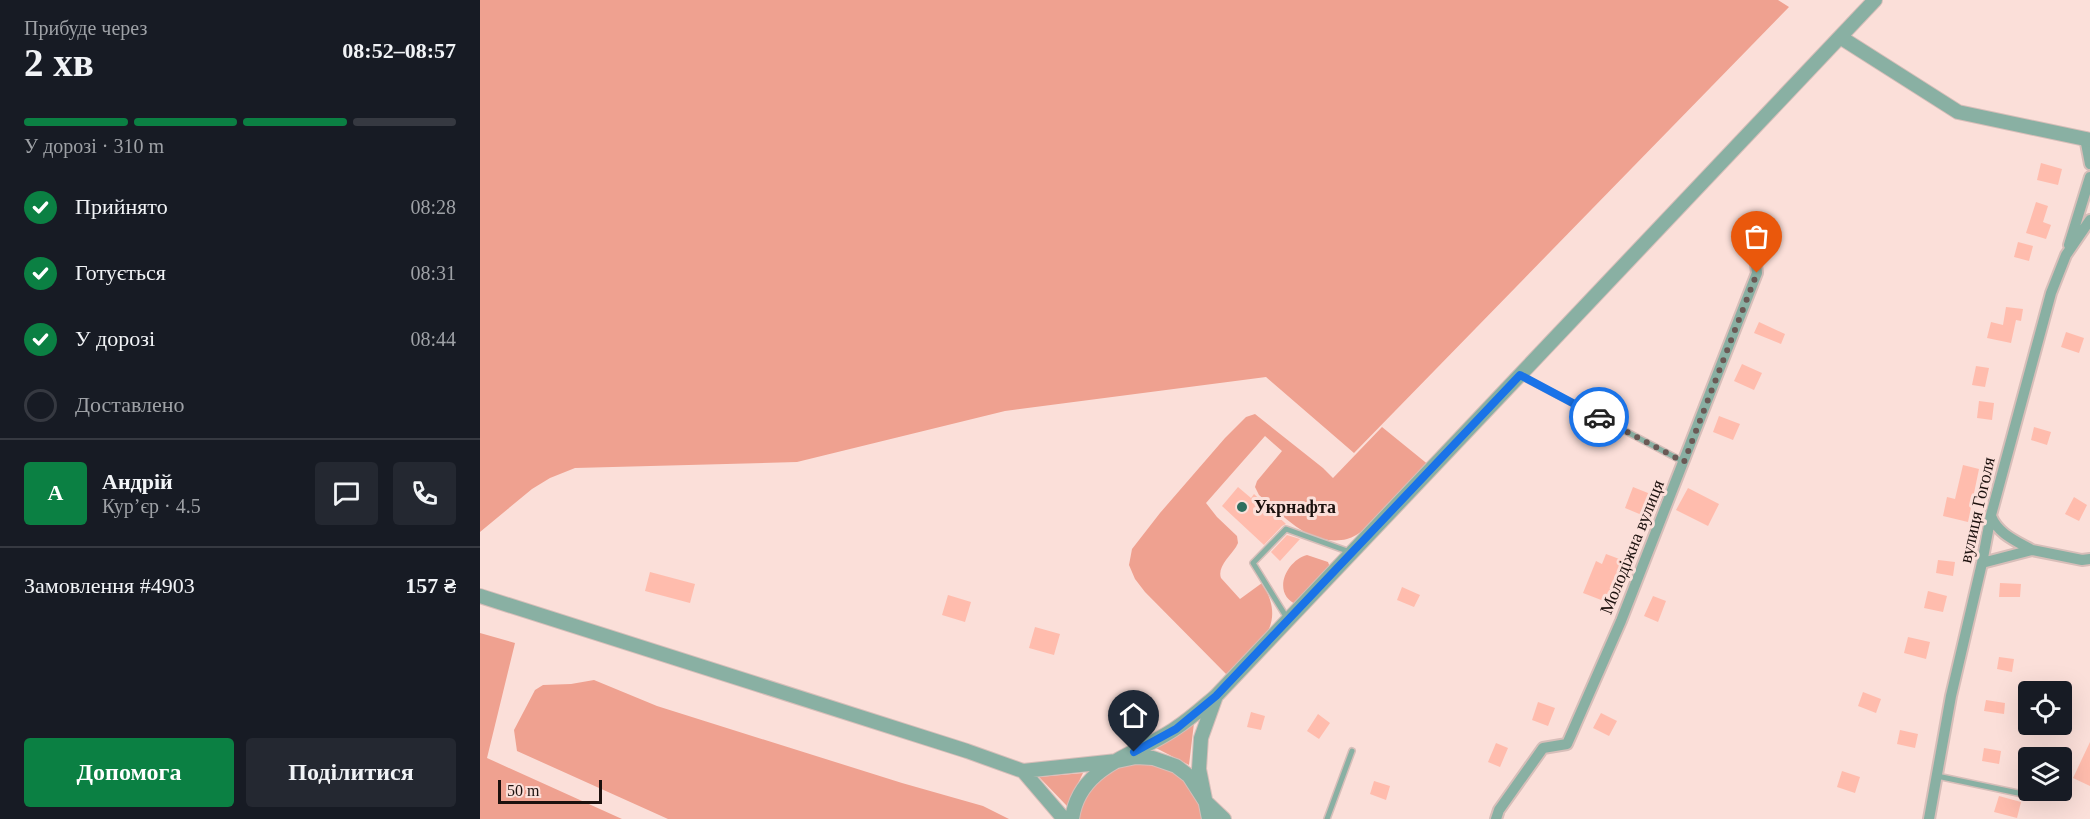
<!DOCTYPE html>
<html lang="uk">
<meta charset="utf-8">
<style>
:root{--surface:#171b24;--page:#242831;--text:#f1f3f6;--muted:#9ea1a6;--line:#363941;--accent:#0b8043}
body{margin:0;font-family:Georgia,serif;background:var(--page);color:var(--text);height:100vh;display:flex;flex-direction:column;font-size:22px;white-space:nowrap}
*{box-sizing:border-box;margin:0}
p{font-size:20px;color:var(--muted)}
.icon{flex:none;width:33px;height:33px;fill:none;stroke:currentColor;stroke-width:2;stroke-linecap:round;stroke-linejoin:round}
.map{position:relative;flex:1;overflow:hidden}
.sheet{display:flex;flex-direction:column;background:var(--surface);width:480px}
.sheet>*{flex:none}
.fabs{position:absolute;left:1538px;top:681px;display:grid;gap:12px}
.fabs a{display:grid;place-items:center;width:54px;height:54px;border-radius:6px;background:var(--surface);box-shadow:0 6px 24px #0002;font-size:30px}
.scale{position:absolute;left:18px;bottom:15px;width:104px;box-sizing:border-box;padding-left:6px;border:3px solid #1c110e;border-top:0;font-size:16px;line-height:21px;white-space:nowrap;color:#1c110e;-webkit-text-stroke:4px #fbdfd9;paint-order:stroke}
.pin{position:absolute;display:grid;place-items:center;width:51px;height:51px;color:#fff;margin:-62px -26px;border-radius:50% 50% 50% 0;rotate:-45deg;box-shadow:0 0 6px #0007}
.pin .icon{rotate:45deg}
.courier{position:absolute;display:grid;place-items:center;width:60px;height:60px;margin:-30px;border:4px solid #1a73e8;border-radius:50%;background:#fff;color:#222;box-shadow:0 2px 8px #0007}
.overview em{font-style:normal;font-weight:600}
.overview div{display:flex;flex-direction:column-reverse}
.overview{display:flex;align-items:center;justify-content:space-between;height:102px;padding:0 24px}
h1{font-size:39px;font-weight:600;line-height:45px}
.bar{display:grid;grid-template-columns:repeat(4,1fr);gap:9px 6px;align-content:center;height:72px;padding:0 24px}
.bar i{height:8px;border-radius:4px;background:var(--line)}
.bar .current{background:var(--accent)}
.bar p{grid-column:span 4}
.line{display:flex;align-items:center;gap:15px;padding:0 24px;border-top:2px solid var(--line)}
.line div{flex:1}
.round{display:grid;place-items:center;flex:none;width:63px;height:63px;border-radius:6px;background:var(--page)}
ol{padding:0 24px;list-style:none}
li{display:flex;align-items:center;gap:18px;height:66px}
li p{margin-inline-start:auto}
li .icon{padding:6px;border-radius:50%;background:var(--accent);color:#fff;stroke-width:4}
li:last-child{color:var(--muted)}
li i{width:33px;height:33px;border:3px solid var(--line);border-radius:50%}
.button{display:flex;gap:12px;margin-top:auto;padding:12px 24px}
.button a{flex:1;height:69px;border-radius:6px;background:var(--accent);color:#fff;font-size:24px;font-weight:600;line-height:69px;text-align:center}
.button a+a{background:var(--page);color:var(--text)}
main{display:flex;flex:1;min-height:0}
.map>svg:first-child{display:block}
.green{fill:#efa190}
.building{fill:#ffbcad}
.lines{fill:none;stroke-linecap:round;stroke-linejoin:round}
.service-casing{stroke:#d7beb9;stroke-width:8}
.minor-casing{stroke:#d7beb9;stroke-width:14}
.tertiary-casing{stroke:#d7beb9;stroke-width:16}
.service{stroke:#89b0a3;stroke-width:5}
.minor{stroke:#89b0a3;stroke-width:10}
.tertiary{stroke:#89b0a3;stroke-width:14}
.done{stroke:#6a5955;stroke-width:6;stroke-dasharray:0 10.8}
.route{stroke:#1a73e8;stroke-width:8}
.poi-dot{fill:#2d6e5e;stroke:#fbdfd9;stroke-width:2}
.labels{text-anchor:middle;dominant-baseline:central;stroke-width:6;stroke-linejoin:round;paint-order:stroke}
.poi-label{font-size:18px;font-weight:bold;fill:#1c110e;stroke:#fbdfd9;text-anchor:start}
.street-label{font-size:18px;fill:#1c110e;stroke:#fbdfd9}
</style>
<main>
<section class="sheet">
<div class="overview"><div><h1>2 хв</h1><p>Прибуде через</p></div><em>08:52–08:57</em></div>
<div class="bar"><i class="current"></i><i class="current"></i><i class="current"></i><i></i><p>У дорозі · 310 m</p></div>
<ol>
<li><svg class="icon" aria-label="check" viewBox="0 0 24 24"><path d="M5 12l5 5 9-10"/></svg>Прийнято<p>08:28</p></li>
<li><svg class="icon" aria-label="check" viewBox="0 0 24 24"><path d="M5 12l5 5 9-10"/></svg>Готується<p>08:31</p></li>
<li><svg class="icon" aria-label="check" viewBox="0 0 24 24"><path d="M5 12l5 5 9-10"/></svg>У дорозі<p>08:44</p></li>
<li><i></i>Доставлено</li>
</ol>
<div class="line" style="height:108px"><b class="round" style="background:var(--accent);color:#fff">А</b><div><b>Андрій</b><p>Кур’єр · 4.5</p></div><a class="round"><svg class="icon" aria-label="chat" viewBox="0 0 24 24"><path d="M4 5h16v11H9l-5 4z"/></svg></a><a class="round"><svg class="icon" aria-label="phone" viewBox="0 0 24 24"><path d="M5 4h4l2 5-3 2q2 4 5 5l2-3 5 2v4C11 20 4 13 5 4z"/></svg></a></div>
<div class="line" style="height:78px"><div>Замовлення #4903</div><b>157 ₴</b></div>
<div class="button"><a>Допомога</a><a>Поділитися</a></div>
</section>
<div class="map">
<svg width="1610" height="819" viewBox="0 0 1610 819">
<rect width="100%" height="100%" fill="#fbdfd9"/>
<path class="green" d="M0,0H1298L1309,7L874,453L786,377L525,411L317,462L95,468L70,478L52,489L0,532Z
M775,414L843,468L853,478L902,427L950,466C931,485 890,533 867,539C855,542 841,540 830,535C812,526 794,508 779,495L775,487L777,481L802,451L785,436L726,503L737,517L757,536L758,543L756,547C750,556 737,567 741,578L760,599L782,583C809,626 777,647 749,677L665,592L655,579L649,565L652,549L680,513L745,438L766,417Z
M827,555L848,562L851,570L818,605C791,595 805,561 827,555Z
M0,633L35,643L7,758L142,819H0Z
M114,680L177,706L422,783L503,806L529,819H188L37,751L34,730L55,690L63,685L91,684Z
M714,723L709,765L676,748Z
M657,763C694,765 716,783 724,819H599C603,786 627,769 657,763Z
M603,773L587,806L559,777Z"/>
<path class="building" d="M1561,163L1582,169L1578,185L1557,180Z
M1556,202L1568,206L1563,222L1571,225L1566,239L1546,233Z
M1538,242L1553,246L1549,261L1534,257Z
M1526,307L1543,309L1541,321L1536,320L1531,343L1507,338L1511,322L1523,325Z
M1279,322L1305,334L1301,344L1274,333Z
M1586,332L1604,338L1599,353L1581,347Z
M1262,364L1282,373L1274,390L1254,381Z
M1496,366L1509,368L1505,387L1492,385Z
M1499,401L1514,403L1512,420L1497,418Z
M1239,416L1260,424L1253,440L1233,432Z
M1554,427L1571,432L1567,445L1551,440Z
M1483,465L1499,469L1488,522L1463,516L1467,497L1475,499Z
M758,487L771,498L774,494L806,524L802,526L784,545L742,506Z
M1153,487L1178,497L1169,518L1145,508Z
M1208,488L1239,504L1228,526L1196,510Z
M1594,497L1607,505L1599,521L1585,514Z
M807,535L820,539L800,561L791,552Z
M1126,554L1142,560L1138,571L1141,572L1129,603L1103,593L1116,561L1122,564Z
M1458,560L1475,562L1473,576L1456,573Z
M170,572L215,584L210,603L165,591Z
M1520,583L1541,584L1540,597H1519Z
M922,587L940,595L934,607L917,600Z
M1448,591L1467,596L1463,612L1444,608Z
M468,595L491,602L485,622L462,615Z
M1173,596L1186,601L1178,622L1164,616Z
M555,627L580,634L574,655L549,648Z
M1428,637L1450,642L1446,659L1424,653Z
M1519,657L1534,659L1532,672L1517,669Z
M1383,692L1401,699L1396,713L1378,706Z
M1506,700L1525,703L1524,714L1504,711Z
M1058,702L1075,708L1068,726L1052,720Z
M771,712L785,716L781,730L767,727Z
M1121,713L1137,721L1129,736L1113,728Z
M838,714L850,723L839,739L827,731Z
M1420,730L1438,734L1435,748L1417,744Z
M1610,742V786L1593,778Z
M1016,743L1028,748L1020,767L1008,762Z
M1504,748L1521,751L1519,764L1502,761Z
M1362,771L1380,777L1375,793L1357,787Z
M894,781L910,786L906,800L890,794Z
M1519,796L1541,802L1537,818L1514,812Z"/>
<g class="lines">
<g class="service-casing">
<path id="service" d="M1041,376L1204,462
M807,618L773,563L806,529L870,552
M1457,776L1557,797
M847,819L872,751"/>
</g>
<g class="minor-casing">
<path id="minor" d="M1605,138L1610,164
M1589,245L1610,177
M1511,516C1518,534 1536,541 1552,550
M1502,563L1552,550L1602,560L1610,559
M1016,819L1019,810L1063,748L1087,744L1141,621L1277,273L1271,221
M1449,819L1471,696L1502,563L1511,515L1571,293L1586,255L1610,220"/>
</g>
<g class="tertiary-casing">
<path id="tertiary" d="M1360,37L1478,112L1610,140
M0,596L487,751L543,771L637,761L656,757L673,758L696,766L709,776L725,801L744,819
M543,771L584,819
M592,819C599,764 658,755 696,728C710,719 723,707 736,696L1395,0
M729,819L719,769L721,738L736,696"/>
</g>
<use href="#service" class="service"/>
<use href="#minor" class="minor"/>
<use href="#tertiary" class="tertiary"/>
</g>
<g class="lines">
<path class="done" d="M1119,417L1204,462L1277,273"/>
<path class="route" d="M654,752L696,729L736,696L1040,375L1119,417"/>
</g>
<circle class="poi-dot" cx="762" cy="507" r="6"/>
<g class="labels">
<g class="poi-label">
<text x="774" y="507">Укрнафта</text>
</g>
<g class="street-label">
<text transform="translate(1497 510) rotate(-77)">вулиця Гоголя</text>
<text transform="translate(1152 547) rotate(-68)">Молодіжна вулиця</text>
</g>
</g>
</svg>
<div class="fabs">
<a><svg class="icon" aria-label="locate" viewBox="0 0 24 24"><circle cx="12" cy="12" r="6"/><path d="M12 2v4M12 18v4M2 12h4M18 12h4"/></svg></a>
<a><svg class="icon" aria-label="layers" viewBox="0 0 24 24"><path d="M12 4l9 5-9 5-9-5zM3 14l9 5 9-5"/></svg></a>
</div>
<div class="scale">50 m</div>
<div class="pin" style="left:1277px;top:273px;background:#ea580c"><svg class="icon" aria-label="bag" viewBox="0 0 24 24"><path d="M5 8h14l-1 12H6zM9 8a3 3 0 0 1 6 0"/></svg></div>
<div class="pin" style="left:654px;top:752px;background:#1f2937"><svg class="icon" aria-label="home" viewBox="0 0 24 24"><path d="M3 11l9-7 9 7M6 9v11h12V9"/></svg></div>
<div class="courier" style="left:1119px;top:417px"><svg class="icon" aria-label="car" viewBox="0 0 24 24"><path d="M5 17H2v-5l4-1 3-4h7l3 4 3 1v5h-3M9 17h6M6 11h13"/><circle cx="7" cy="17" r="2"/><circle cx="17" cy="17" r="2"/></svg></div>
</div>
</main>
